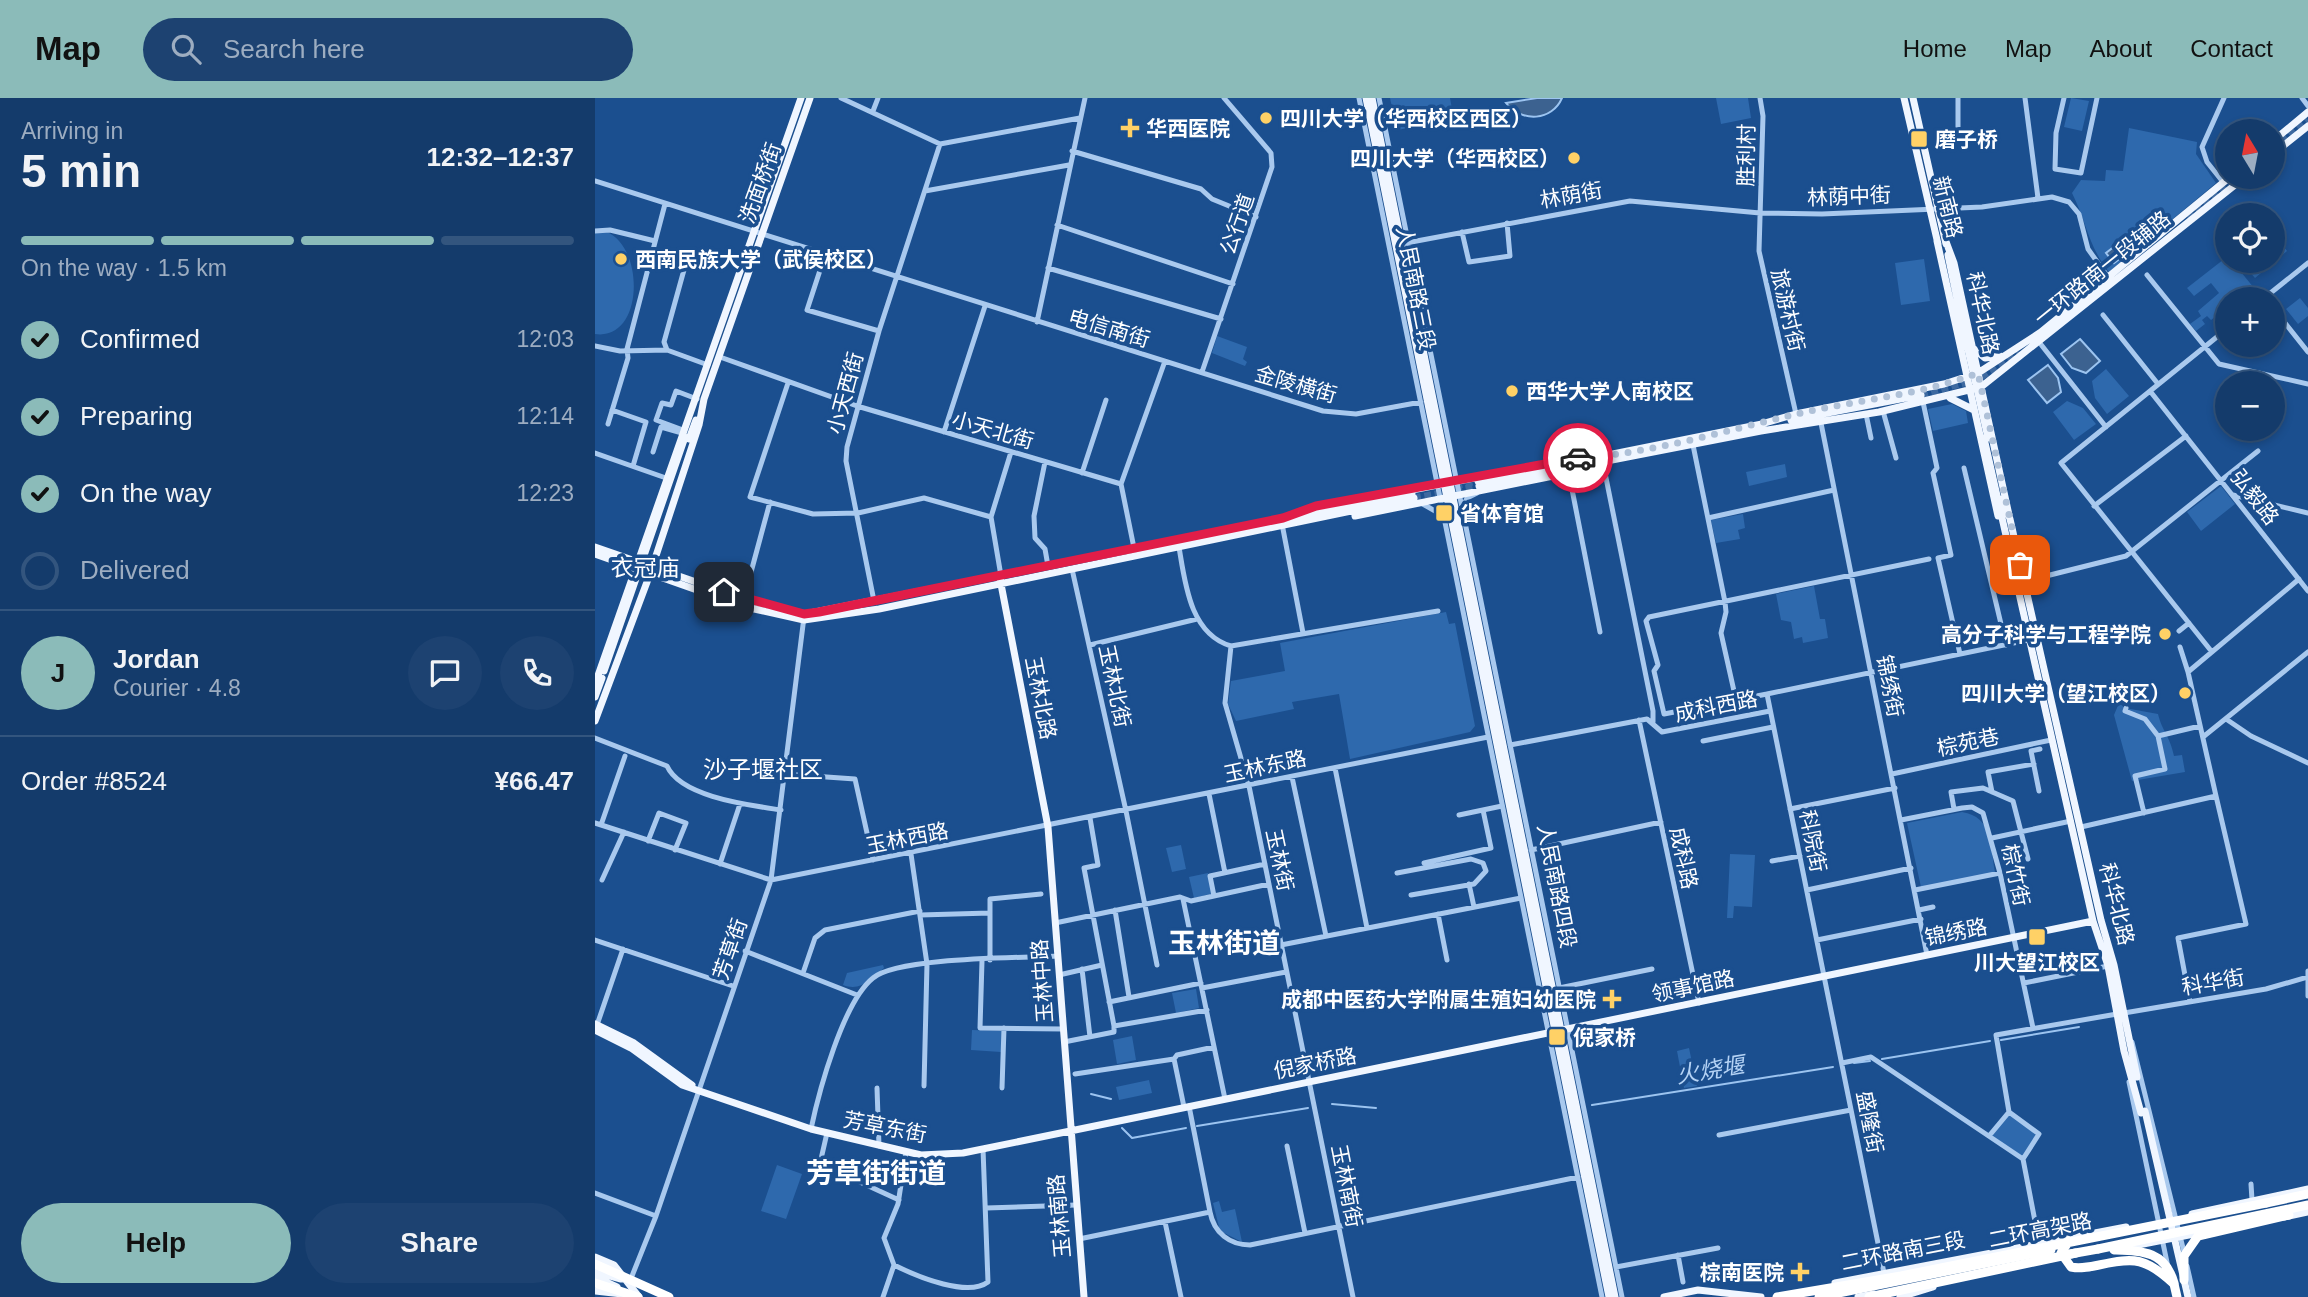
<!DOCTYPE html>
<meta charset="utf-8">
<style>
:root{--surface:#143b6b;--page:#1d4271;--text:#f1f3f6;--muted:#9dadc1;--line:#33557e;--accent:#8bbbb9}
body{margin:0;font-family:Arial,"Noto Sans SC",sans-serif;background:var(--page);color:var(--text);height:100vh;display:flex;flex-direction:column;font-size:26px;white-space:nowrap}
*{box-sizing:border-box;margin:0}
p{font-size:23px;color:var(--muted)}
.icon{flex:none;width:38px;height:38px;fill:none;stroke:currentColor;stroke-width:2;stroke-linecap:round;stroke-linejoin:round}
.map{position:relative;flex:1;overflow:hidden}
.drawer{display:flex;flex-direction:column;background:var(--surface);width:595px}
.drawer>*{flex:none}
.needle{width:46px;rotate:350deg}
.fabs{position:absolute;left:1620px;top:21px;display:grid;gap:14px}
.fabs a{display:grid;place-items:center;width:70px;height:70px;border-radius:50%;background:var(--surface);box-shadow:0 4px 10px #0003,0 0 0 2px var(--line);font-size:35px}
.pin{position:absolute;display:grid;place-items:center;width:60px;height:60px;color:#fff;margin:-30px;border-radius:14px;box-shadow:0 4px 10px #0006}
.courier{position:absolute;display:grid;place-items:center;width:70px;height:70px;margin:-35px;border:5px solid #e11d48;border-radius:50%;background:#fff;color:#222;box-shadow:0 2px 9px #0007}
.head em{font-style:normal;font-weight:600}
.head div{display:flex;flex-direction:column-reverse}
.head{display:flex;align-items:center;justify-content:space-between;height:119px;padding:0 21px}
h1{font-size:46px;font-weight:600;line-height:52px}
.bar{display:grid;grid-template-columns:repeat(4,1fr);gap:10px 7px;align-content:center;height:84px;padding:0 21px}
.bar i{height:9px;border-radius:5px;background:var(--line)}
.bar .on{background:var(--accent)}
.bar p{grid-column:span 4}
.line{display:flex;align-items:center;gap:18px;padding:0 21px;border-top:2px solid var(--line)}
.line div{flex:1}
.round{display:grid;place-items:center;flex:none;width:74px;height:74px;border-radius:37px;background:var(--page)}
ol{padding:0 21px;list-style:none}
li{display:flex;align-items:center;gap:21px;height:77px}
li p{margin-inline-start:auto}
li .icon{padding:7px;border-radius:50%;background:var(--accent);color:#111;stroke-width:4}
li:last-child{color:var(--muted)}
li i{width:38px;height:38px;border:4px solid var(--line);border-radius:50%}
.primary-button{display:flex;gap:14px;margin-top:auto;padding:14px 21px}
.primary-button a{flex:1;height:80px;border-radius:42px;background:var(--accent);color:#111;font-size:28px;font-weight:600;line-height:80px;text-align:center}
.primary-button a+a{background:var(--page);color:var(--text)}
header{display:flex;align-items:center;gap:42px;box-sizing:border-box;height:98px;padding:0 35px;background:var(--accent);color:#111}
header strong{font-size:33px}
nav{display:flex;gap:38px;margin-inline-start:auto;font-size:24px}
.search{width:490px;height:63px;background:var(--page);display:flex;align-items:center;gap:18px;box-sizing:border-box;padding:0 24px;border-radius:38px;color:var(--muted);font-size:26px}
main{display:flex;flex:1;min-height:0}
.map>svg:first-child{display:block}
.green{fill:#2e69ad}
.water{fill:#3c6290;stroke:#9cc4f0;stroke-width:2}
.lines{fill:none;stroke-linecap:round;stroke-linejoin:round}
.stream{stroke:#9cc4f0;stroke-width:2}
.major-tunnel{stroke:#3d69a0;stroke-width:7;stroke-dasharray:7 3.5;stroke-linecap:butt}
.minor{stroke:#a9c9ee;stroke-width:5}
.major{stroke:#f0f6ff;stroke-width:7}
.highway{stroke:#fff;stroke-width:9}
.major-bridge{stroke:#f0f6ff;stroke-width:7}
.highway-bridge{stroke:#fff;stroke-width:9}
.done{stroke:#afc1d8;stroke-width:7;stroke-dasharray:0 12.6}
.route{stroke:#e11d48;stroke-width:9}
.poi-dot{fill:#ffd166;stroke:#1b4f8f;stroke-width:2.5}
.labels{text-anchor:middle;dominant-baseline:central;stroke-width:7;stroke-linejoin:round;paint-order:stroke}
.poi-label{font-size:21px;font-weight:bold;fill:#fff;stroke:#1b4f8f;text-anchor:start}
.street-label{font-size:21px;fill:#fff;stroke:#1b4f8f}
.neighbourhood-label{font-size:23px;fill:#fff;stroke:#1b4f8f}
.water-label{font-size:23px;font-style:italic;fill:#b5d3f5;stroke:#1b4f8f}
.quarter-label{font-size:24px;fill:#fff;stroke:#1b4f8f}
.district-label{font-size:28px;font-weight:bold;fill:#fff;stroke:#1b4f8f}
</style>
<header>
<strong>Map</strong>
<div class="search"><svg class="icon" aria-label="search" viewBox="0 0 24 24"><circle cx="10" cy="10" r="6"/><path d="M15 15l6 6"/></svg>Search here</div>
<nav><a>Home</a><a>Map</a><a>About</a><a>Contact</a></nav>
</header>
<main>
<section class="drawer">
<div class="head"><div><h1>5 min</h1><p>Arriving in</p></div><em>12:32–12:37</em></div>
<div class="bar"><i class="on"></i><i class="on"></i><i class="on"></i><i></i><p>On the way · 1.5 km</p></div>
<ol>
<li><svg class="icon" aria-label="check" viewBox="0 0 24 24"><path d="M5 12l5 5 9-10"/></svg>Confirmed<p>12:03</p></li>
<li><svg class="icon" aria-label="check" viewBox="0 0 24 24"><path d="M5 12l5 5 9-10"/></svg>Preparing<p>12:14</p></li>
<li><svg class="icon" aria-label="check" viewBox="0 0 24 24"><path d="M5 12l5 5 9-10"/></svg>On the way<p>12:23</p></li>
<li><i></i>Delivered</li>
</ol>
<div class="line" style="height:126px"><b class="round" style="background:var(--accent);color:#111">J</b><div><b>Jordan</b><p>Courier · 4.8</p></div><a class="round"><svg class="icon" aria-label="chat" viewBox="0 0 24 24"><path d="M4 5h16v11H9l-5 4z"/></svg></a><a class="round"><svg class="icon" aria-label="phone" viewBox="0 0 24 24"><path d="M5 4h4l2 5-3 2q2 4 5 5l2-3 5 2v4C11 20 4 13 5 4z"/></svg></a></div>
<div class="line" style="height:91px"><div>Order #8524</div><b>¥66.47</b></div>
<div class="primary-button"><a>Help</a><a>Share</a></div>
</section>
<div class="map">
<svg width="1713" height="1199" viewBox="0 0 1713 1199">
<rect width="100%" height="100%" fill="#1b4f8f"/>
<path class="green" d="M795,0H855L857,11L848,24L802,32Z
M1121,0H1153L1156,20L1126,26Z
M1476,0L1494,3L1487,33L1469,29Z
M1534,30L1602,44L1601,56L1621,85L1514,174C1493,148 1492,125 1477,95L1486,82L1510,83L1511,72L1528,73Z
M12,134C50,150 49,243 0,236V135Z
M1683,141L1692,153L1660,180L1645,163H1678V145Z
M1633,158V163H1637L1659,190L1647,199L1643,194L1638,198L1640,201H1633V209L1627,206L1622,210L1625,215L1616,222L1612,218L1607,222L1610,226L1601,233L1595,226L1606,218L1603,213L1624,195L1616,185L1599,198L1592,190Z
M1329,161L1335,203L1306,207L1300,165Z
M1705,200L1713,210V218L1703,226L1691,211Z
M622,238L652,249L648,261L652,264L650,268L617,255Z
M1511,271L1534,298L1512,316L1500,300L1497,283Z
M1472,303L1488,310L1501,326L1479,342L1458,314Z
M1357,306L1371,313L1373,325L1338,333L1333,311Z
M1190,366L1192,379L1154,388L1151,374Z
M1626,388L1640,406L1606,433L1592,414Z
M1148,416L1150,430L1143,432L1145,441L1121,445L1116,422Z
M1219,488L1225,521H1230L1233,540L1208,545L1207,539L1199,541L1196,524L1186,522L1181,496Z
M851,514L854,526L860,525L880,628L875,634L755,661L744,596L697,604L699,611L641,623L633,606L636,583L690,573L685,545Z
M1524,605L1530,610L1563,616C1567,633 1575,638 1579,658L1587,657L1590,674L1537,683L1519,617Z
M1367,714C1398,719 1395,747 1400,774L1326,789L1312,725Z
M586,747L591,771L577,774L571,750Z
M1135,756L1160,757L1157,809L1139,808L1138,820H1132Z
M613,775L617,796L599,800L594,779Z
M288,867L289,870C276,881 266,894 248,887L252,875Z
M601,891L604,910L581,915L577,895Z
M377,932L407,933L406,954L376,952Z
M537,938L541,962L522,966L518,942Z
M1094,950L1102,988L1089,990L1082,953Z
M554,982L557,995L524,1002L521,989Z
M1414,1014L1444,1036L1428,1061L1394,1038Z
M182,1067L207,1076L191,1121L166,1113Z
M624,1103L627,1114L640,1111L647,1144L625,1133L618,1105Z"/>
<path class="water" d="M942,0H967C957,23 927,25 911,5Z
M1538,134L1536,152L1519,165L1511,155Z
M1485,241L1505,263L1491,275L1477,270L1466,256Z
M1453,267L1463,280L1466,294L1452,305L1433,282Z"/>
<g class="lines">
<path class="stream" d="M1406,942L1484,929
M1287,961L1395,943
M1259,965L1275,963
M496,996L516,1001
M737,1006L781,1010
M997,1007L1238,969
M602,1028L713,1010
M527,1030L537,1040L591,1030"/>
<path class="major-tunnel" d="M1678,50L1713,22
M1593,120L1644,79
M1326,297L1383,281L1424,254
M850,390L883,383
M819,400L884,388"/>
<path class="minor" d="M246,0L345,46L284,233L252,349L251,363L279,503
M764,0L1007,1199
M784,0L1027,1199
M1165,0L1168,18L1164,153L1201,316
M1363,0V30
M1430,0L1443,100
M1469,0L1461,35L1460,71L1486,75L1502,0
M1707,0L1713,8
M278,13L283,0
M345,46L485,20
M477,53L606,91L617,101L661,119
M0,83L728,313L761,316L826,304
M1628,84L1612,64L1607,49L1629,0
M330,93L474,67
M462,127L638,186
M0,133L15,132L60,143
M867,134L874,164L915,158L912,125
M811,145L1035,103L1165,115L1227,116L1387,109L1457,99L1474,104L1484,116L1493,151L1513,179
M230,157L212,212L284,233
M453,170L626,221
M1552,177L1624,266L1713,286
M1668,201L1713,165
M1678,210L1713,254
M1508,217L1563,286
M442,224L490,0
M1444,244L1511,329
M0,248L25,253L72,252L113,267
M72,252L69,244L92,161
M125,259L262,308L526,386
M607,274L677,69L676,55L629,0
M193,285L155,399L218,416L263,415L329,400L396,419
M1555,293L1713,493
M1328,304L1342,370L1338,375L1356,457L1343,460L1365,556
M17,312L51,324L38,368
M1288,313L1301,360
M1271,316L1276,340
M1226,325L1332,857
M13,326L33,260L32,251L70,106
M88,332L61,322L67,305L76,307L81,293L102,301
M349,334L390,208
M1098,347L1130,504L1131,514L1126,535L1141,602
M58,354L66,329L87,335
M0,355L71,380
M450,364L439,418L440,440L450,451L453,468
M1008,365L1058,613V624
M1369,370L1411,547
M487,375L511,302
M974,376L1005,534
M1638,397L1713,415
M826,405L847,417
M1499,408L1591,338
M868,409L872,400L882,395
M1113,420L1239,392
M688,431L708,535
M584,449C590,485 595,536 636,548L843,513
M539,450L526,386L570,263
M477,471L531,713L562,867
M406,478L396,419L416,354
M1447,479L1531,458L1663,353
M149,500L175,404
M1584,533L1594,525
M495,547L602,521
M636,548L630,605L654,688L758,1199
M1585,549L1593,574
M1617,554L1466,365L1633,230
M1172,596L1069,616L1059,573L1063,567L1051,523L1054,519L1334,461
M1531,610L1530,613L1550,621L1563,638
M1631,621L1656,638L1713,665
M1044,622L1104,905
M1608,639L1713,554
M0,640L72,668C86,699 154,707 186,712
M1108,643L1178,629
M915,647L1052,621L1067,634L1175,613
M740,670L772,830
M189,676L260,681L278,762
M1297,676L1456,642
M697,679L731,838
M1444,693L1436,653L1445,651
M1397,694L1393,674L1439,666
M614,696L630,775
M1195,711L1300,690
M1359,711L1356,694L1388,690L1418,703L1433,761
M1549,715L1540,678L1570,671L1563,638L1605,628
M864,717L907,708
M495,720L503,767L489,770L519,928
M1306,722L1367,710L1377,709L1388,715L1405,775L1438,930
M0,725L176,782L893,639
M6,727L30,658
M1486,729L1621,698L1593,574L1704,481
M1397,740L1476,723
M53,743L64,715L91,725L80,752
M936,752L1066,724
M316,756L332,866L329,988
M1177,763L1205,758
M829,765L896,750L888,712
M125,766L145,706
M802,775L876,761L888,765L891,773L879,786L816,797
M7,782L29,734
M874,786L879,809
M1212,792L1316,770
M1320,792L1405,775
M619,798L615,778L670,766
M588,801L630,1001
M520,812L534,899
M1324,812L1338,809
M843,816L852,862
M325,817L395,815
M460,825L585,799L596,803L674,786
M0,842L138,888
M1222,842L1326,821
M686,847L926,800
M150,853L262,897
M395,862V801L446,796
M387,863L385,930L468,931
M487,871L495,939
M1713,873V898
M208,875L220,840L230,832L325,813
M464,877L507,867
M1429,885L1513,868
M607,890L691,874
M964,890L1057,871
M514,904L606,885
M1595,904L1583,840L1651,826L1621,698
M1529,915L1671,891L1713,879
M2,927L28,851
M469,944L519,934V928L612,912
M1537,944L1590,1158
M579,961L589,1009
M1247,965L1276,959L1428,1061
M480,976L579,961L582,957L619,949
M1534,984L1573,1169
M282,990L284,1048
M407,990L409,930
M216,1031C224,993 248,904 278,880C303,859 426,860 463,858
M232,1035L226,1061L230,1068L304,1102
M1124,1037L1256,1012
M1394,1038L1414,1014
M692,1048L710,1135
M1656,1086L1657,1102
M0,1095L61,1118
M391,1110L481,1107
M615,1114C619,1135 635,1147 655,1147L983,1079
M570,1124L586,1199
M484,1141L615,1114L594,1008
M1444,1144L1428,1061L1444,1036L1414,1014L1401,937L1522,916
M1083,1157L1088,1184
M299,1167C325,1180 373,1199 393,1184L388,1051
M1592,1168L1599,1199
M1021,1169L1123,1150
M1289,1175L1172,596L1433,542
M35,1183L61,1118L176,782L209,519
M288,1199L299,1167L289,1140L303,1106L311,1054"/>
<path class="major" d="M771,0L1014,1199
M777,0L1020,1199
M1309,0L1343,146
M1318,0L1351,146
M1678,43L1713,14
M1678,56L1713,28
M1350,141L1359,165L1414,417
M1342,143L1403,418
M1353,157L1367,225
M1379,251L1390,260L1405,258
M1355,300L1377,311
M1196,322L1326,297
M1163,327L1201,316L1349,286L1383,275L1446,234L1635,79
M1166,333L1284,314L1386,289L1650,79
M1389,340L1498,823L1513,868L1529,953L1546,1015
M94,341L101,322
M946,367L986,360
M883,383L1167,326
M884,388L1171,332
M1407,401L1415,421L1506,822L1519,867L1542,979
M709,413L889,378
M760,418L988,372
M0,449L153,502L210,516L817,396
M0,456L150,509L209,522L284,511L819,400
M405,481L453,729L489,1199
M0,586L206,0
M0,599L7,580
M0,623L55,476L104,327L109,301L215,0
M0,926L39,945L97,987
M0,932L36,950L87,987L216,1031L326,1057L368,1055L1498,823
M1597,1116L1713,1091
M1689,1119L1713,1114
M1538,1148L1609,1134
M0,1159L19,1167L44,1199
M0,1174L26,1181
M0,1179L22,1189
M1240,1185L1531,1129
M0,1193L27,1196
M1069,1199L1103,1192L1166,1199
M1263,1199L1279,1196
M1305,1199L1338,1189"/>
<path class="highway" d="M1671,1105L1713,1096
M1475,1156L1503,1151
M1579,1186L1582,1199
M1224,1199L1456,1152"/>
<path class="major-bridge" d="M1367,225L1393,340
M1362,226L1368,249
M9,573L90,339
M1550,1013L1593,1199"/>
<path class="highway-bridge" d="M1474,1143L1466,1155L1476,1169C1486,1171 1494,1169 1504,1167C1540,1159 1551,1160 1579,1186
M1503,1151L1713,1107
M1519,1152C1548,1153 1570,1153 1579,1185
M0,1166L74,1199
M1589,1182V1158L1603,1138L1694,1117
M0,1185L43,1199
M1182,1199L1306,1178L1671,1105
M1274,1199L1481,1155"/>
</g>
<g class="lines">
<path class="done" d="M983,360C1055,356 1132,332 1202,316C1262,302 1325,297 1383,275L1425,467"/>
<path class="route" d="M129,494L209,516L224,514L688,420L721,408L983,360"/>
</g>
<g class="poi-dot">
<circle cx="671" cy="20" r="7"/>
<path d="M531.5 19.5h7v7h7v7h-7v7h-7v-7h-7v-7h7z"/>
<rect x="1315" y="32" width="18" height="18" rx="3.5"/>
<circle cx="979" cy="60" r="7"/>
<circle cx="26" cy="161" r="7"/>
<circle cx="917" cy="293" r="7"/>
<rect x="840" y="406" width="18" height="18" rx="3.5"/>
<circle cx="1570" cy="536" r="7"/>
<circle cx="1590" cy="595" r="7"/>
<rect x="1433" y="830" width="18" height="18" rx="3.5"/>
<path d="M1013.5 890.5h7v7h7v7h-7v7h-7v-7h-7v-7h7z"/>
<rect x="953" y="930" width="18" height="18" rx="3.5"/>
<path d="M1201.5 1163.5h7v7h7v7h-7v7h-7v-7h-7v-7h7z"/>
</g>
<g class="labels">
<g class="poi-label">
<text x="685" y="20">四川大学（华西校区西区）</text>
<text x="551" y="30">华西医院</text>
<text x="1340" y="41">磨子桥</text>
<text x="965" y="60" text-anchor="end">四川大学（华西校区）</text>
<text x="40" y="161">西南民族大学（武侯校区）</text>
<text x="931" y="293">西华大学人南校区</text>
<text x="865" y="415">省体育馆</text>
<text x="1556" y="536" text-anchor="end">高分子科学与工程学院</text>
<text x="1576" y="595" text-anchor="end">四川大学（望江校区）</text>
<text x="1442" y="864" text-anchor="middle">川大望江校区</text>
<text x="1001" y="901" text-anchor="end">成都中医药大学附属生殖妇幼医院</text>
<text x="978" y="939">倪家桥</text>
<text x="1189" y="1174" text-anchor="end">棕南医院</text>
</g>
<g class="street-label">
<text transform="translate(1151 57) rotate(-89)">胜利村</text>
<text transform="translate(165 85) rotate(-70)">洗面桥街</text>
<text transform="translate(976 97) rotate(-10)">林荫街</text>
<text transform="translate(1254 98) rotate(-2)">林荫中街</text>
<text transform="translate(1353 109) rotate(76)">新南路</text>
<text transform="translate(642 126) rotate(-71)">公行道</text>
<text transform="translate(1507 170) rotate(-39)">一环路南一段辅路</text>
<text transform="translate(821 190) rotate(79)">人民南路三段</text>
<text transform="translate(1193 212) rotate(77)">旅游村街</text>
<text transform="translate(1388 215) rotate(78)">科华北路</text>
<text transform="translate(514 230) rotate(17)">电信南街</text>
<text transform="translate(701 286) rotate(16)">金陵横街</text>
<text transform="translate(250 295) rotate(-75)">小天西街</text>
<text transform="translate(398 332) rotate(16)">小天北街</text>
<text transform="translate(1660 399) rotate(52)">弘毅路</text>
<text transform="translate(520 588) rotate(78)">玉林北街</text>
<text transform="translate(1295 588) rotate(79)">锦绣街</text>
<text transform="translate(446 600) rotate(79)">玉林北路</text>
<text transform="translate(1121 608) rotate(-11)">成科西路</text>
<text transform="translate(1373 644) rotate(-12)">棕苑巷</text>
<text transform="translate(670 668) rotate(-12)">玉林东路</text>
<text transform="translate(312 740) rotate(-11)">玉林西路</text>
<text transform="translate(1218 743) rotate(79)">科院街</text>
<text transform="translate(1089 760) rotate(78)">成科路</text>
<text transform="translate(685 762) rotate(78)">玉林街</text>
<text transform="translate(1421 777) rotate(78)">棕竹街</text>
<text transform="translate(962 788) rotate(79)">人民南路四段</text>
<text transform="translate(1522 806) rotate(76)">科华北路</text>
<text transform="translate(1361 834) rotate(-11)">锦绣路</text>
<text transform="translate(135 851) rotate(-71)">芳草街</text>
<text transform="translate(447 883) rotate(-94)">玉林中路</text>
<text transform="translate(1618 884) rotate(-10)">科华街</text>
<text transform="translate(1098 888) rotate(-12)">领事馆路</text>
<text transform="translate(720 965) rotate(-11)">倪家桥路</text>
<text transform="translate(1275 1024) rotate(79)">盛隆街</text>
<text transform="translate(290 1029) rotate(11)">芳草东街</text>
<text transform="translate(752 1088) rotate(79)">玉林南街</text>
<text transform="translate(464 1118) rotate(-95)">玉林南路</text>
<text transform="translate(1445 1132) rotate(-11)">二环高架路</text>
<text transform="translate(1308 1153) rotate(-11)">二环路南三段</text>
</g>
<g class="neighbourhood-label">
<text x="50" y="470">衣冠庙</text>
</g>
<g class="water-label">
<text transform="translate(1115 972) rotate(-9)">火烧堰</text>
</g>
<g class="quarter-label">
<text x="168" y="671">沙子堰社区</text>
</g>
<g class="district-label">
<text x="629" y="845">玉林街道</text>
<text x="281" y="1075">芳草街街道</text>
</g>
</g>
</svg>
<div class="fabs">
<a><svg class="needle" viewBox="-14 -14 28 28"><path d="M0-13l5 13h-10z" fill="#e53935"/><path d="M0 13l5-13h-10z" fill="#9dadc1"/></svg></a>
<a><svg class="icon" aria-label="locate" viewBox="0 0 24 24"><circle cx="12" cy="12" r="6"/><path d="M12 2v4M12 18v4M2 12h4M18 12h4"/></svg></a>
<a>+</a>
<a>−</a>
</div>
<div class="pin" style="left:1425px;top:467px;background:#ea580c"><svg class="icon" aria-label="bag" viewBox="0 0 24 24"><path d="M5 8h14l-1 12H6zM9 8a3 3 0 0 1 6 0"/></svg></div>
<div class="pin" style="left:129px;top:494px;background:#1f2937"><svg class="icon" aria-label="home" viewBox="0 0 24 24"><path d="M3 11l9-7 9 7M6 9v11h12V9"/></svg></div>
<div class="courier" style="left:983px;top:360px"><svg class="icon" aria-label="car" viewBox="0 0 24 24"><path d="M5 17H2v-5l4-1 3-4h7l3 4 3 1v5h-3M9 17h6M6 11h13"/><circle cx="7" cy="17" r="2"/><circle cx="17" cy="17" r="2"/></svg></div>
</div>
</main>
